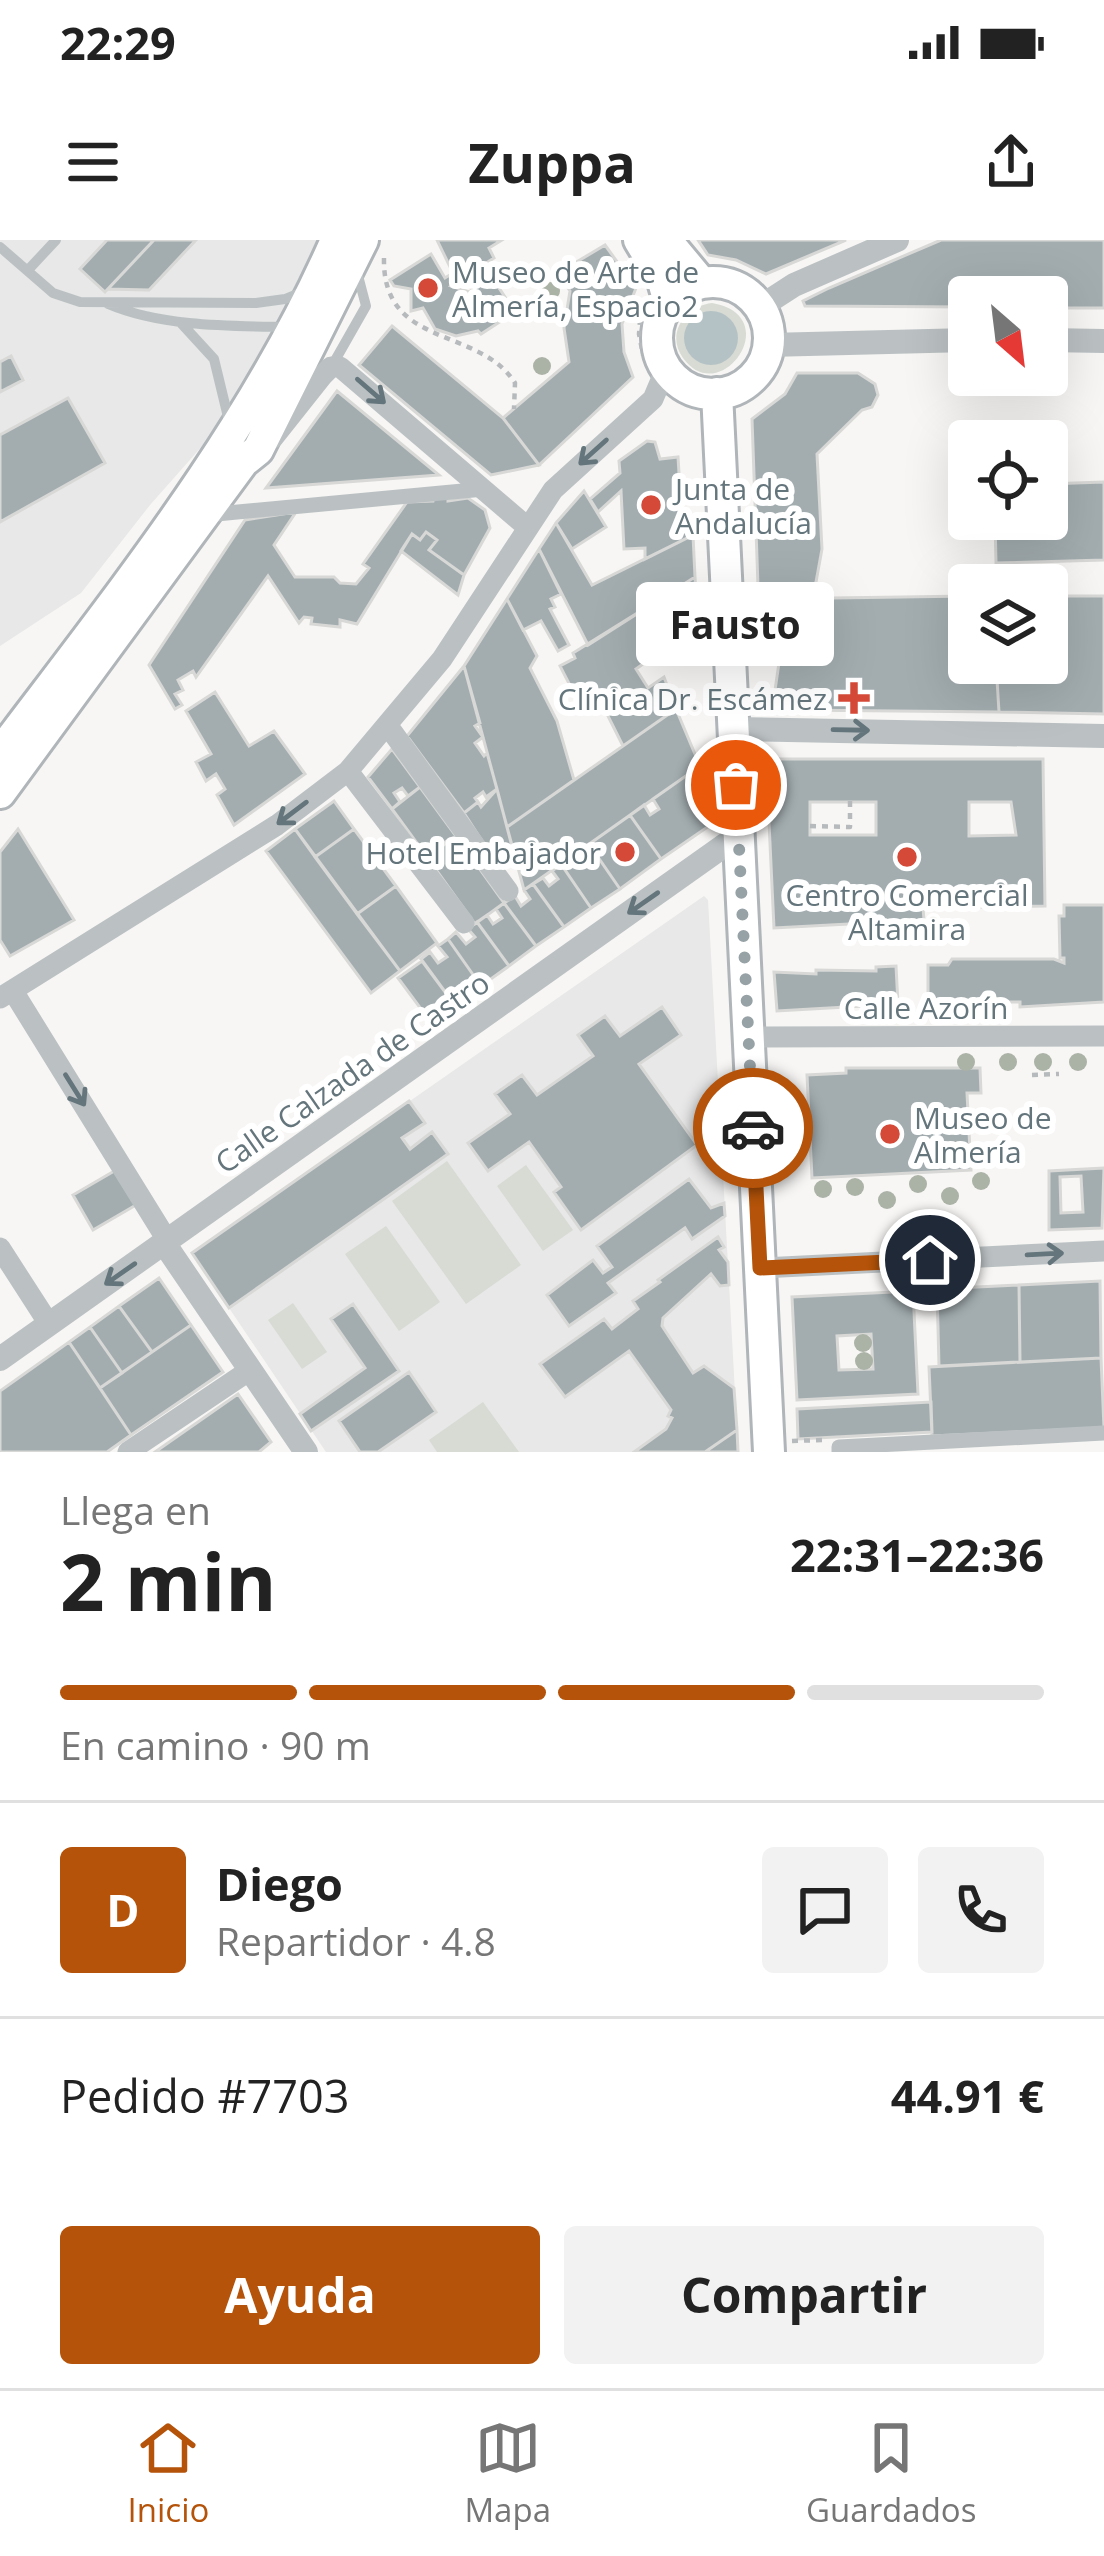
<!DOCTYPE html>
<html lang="es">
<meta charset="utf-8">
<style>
:root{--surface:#fff;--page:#f2f2f2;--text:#222;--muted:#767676;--line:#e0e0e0;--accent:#b45309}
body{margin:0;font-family:"Open Sans",sans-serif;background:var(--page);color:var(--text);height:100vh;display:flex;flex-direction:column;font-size:45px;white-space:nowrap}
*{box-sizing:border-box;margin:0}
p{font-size:39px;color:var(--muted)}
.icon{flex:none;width:66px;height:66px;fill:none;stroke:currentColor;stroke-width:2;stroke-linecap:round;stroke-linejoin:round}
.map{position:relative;height:1212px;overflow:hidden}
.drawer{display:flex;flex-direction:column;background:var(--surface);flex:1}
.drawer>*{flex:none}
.needle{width:78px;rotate:152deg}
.controls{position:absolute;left:948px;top:36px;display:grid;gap:24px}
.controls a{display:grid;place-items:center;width:120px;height:120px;border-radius:12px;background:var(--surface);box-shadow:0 12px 48px #0002;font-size:60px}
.pin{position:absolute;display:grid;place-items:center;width:102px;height:102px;color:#fff;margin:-51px;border:6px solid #fff;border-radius:50%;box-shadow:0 3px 12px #0007}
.courier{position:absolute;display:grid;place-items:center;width:120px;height:120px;margin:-60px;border:9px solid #b45309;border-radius:50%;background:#fff;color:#222;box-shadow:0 3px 15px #0007}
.bubble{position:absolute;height:84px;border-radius:12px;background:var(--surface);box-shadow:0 12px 48px #0002;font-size:39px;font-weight:700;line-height:84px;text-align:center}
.overview em{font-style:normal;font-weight:700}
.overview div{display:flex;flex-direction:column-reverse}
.overview{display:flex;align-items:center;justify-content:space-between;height:204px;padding:0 60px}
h1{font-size:78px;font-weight:700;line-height:90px}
.bar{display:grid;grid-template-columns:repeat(4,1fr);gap:18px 12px;align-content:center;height:144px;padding:0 60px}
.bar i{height:15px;border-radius:9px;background:var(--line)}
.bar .on{background:var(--accent)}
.bar p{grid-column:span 4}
.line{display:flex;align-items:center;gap:30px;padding:0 60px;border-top:3px solid var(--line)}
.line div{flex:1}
.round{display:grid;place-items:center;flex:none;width:126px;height:126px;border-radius:12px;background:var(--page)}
.action{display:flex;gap:24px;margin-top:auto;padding:24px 60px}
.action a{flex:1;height:138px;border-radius:12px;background:var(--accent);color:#fff;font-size:48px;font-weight:700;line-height:138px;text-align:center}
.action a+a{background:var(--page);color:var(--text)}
.status{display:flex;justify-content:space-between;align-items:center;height:84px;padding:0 60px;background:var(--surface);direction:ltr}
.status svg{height:33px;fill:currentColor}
header{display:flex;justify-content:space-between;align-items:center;height:156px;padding:0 60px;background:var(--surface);font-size:54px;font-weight:700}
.dock{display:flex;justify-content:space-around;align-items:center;height:168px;border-top:3px solid var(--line);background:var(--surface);font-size:33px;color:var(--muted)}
.dock a{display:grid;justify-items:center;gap:6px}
.dock .on{color:var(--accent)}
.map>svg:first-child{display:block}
.built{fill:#e7e8e7}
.green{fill:#d7dbd4}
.water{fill:#b5c2c5}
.building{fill:#a3adb0;stroke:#d8d8d6;stroke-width:3;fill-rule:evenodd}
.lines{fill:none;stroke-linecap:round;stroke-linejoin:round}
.primary-casing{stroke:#afb5b8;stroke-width:36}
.path{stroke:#b6babc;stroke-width:4.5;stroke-dasharray:6 6;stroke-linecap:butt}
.service{stroke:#bbc1c3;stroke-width:10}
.pedestrian{stroke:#bbc1c3;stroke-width:15}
.minor{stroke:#bbc1c3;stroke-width:21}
.tertiary{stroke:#bbc1c3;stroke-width:24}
.primary{stroke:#fff;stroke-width:30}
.tree{fill:#abb2a6}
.oneway{stroke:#64757c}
.done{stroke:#97a2a6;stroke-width:12;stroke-dasharray:0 21.6}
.route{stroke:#b45309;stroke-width:15}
.poi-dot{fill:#d44937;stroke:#fff;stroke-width:4.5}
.labels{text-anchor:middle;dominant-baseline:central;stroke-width:12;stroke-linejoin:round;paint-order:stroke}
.poi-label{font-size:30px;fill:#64757c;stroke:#fff;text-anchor:start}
.street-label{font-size:30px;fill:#64757c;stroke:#fff}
</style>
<div class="status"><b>22:29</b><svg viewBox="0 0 49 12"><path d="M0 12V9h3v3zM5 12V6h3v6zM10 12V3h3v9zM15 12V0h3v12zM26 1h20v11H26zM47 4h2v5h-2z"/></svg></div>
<header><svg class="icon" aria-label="menu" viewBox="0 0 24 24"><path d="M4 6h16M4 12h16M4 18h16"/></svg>Zuppa<svg class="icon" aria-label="share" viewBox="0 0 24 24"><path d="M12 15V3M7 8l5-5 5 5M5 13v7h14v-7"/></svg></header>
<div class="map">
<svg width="1104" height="1212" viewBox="0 0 1104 1212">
<rect width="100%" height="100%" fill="#f7f6f4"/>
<path class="built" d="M0,0H323L270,107L208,206L203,205L150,265L81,353L0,406Z
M704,656L708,660L737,1190L705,1212H326L192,1013Z"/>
<path class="green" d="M712,63C787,76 720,170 683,118C665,93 686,66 712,63Z
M447,921L521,1025L466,1064L392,961Z
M526,925L573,990L543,1011L497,946Z
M386,986L440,1062L399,1091L345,1014Z
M293,1063L327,1112L302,1129L268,1080Z
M483,1162L519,1212H437L429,1200Z"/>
<path class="water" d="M684 98a27 27 0 1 1 54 0a27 27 0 1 1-54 0Z"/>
<path class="building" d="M107,0H154L105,52L80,29Z
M154,0H196L149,50L108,49Z
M437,0H502L489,8L494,18L483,25L487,30L462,45L459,40L451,46L469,52L491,36L515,72L481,94L478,91L456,96L435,89L423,68L411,71V49L394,46L390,40L431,14L445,38L453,33Z
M698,0H846L766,34L736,20L708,15Z
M941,0H1104V68H1047V57H969V67L805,66L803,61L829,48Z
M605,5L636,48L622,84L624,112L633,137L539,225L503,178L569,122L564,88L570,51L558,33Z
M392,86L503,178L539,225L491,235L359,125Z
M11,116L23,140L0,152V122Z
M797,133H858L875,144L878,155L872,167L862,170L817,214L822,309L816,342L793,364L759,374L752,179L785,154Z
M337,151L439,235L266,248Z
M68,158L105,223L0,282V195Z
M647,201L655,202L660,219L678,217L682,282L692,281L693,295L645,319V308L624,309L621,251L598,272L590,259L620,233L619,221Z
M1104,242V320L996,323L995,279H1047V244Z
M584,251L606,287L572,309L556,283Z
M448,254V261L468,258L485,270L490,288L464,335L429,310L437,300L426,292L420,300L412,294L357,384L340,380V387L311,384L312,378L304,377L299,383L268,336L196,437L193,431L178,440L183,450L175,454L182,465L175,469L149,425L245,280L296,272L274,305L295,337H334L340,343L356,344L369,328L363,324L407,262L433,261L434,255Z
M556,283L592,345L693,295L695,337L588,405L539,309Z
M426,292L437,300L429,310L464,335L458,355L401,311L412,294L420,300Z
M539,309L561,354L551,359L555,367L550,369L569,405L558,411L541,381L523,390L507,359Z
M695,337L700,417L687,421L674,402L636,429L648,448L664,437L676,469L623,506L601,462L583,471L560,426L575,418L573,413Z
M969,356V423H996L999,472L792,470L774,457L780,416L833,358Z
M1047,356H1104V474L999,472L996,423H1047Z
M507,359L537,416L530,428L557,481L574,540L507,587L464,426Z
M464,426L480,483L475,486L483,497L475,503L484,516L487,513L497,549L486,557L483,552L475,558L478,562L464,573L407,496Z
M215,452L249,506L274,491L305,534L234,585L217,555L225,549L216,534L206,541L196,522L211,514L186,471Z
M676,469L700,526L524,650L507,587Z
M392,509L420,547L408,556L402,548L394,553L400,562L392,569L368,537Z
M766,519H1043L1045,666L923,668L924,680L774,688ZM810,562H876V595H810ZM969,562H1011L1016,595L969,596Z
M700,526L709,586L661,619L630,575L644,565L650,575L659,569L653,559Z
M420,547L456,596L436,607L438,610L427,617L392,569Z
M497,549L515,618L500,629L464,573L478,562L481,567Z
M334,561L354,589L315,617L295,589Z
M630,575L661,619L620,649L589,604Z
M18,589L74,680L10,716L0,700V612Z
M295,589L400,731L371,753L266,611Z
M354,589L396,646L357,674L315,617Z
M456,596L504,663L475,684L427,617Z
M589,604L620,649L591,668L561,624L570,617L577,626L586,620L579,611Z
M561,624L591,668L564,687L533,644L543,638L549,646L558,639L552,631Z
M533,644L564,687L536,706L504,663L515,656L521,666L530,659L524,650Z
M396,646L437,703L400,731L357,674Z
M504,663L536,706L509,726L477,682L487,675L493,684L502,678L496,669Z
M1064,665H1104V762L1020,767V762H994V766L964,767L965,772L928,773V725H948L952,719H1054L1064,723V718H1060L1059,676H1064Z
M477,682L509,726L481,746L448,699L456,692L466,704L475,697L468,689Z
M448,699L481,746L454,764L421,719L430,712L438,723L447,717L438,706Z
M422,721L454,764L430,781L398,738Z
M896,726L898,764L777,771L774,732L816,734V730L876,731V727Z
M662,767L681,795L639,824L697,905L581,990L554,952L561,947L529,902L488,931L468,903L510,874L495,854L522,835L537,855L593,816L578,795L605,776L620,796Z
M846,828H980L981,853H967L971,930L812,938L807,835L846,833Z
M409,861L425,883L402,898L410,909L432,892L448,914L229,1068L192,1013Z
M1104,928L1102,988L1049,990V931ZM1081,936L1083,972L1061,973L1060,937Z
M116,930L136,965L93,990L73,955Z
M689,939L711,968L724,963L725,976L692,999L685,988L608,1043L616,1053L569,1086L547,1055L593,1020L603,1033L612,1027L597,1006Z
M718,997L724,1007L719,1010L728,1022L729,1045L720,1046L711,1034L663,1078L662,1086L693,1133L704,1126L734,1148L737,1190L705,1212H634L666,1189L672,1178L668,1176L671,1170L629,1111L565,1157L540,1124L604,1079L612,1089L638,1069L633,1061L660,1042L658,1040Z
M159,1038L191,1085L152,1112L119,1066Z
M1100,1041L1101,1118L1020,1122L1019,1045Z
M1019,1045L1020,1122L939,1126L937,1049Z
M913,1051L918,1154L797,1160L792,1057ZM871,1094L873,1129L839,1130L837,1096Z
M353,1064L399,1131L311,1191L300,1174L365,1128L331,1079Z
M119,1066L152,1112L122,1133L90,1087Z
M191,1085L223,1132L131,1195L100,1148Z
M90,1087L122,1133L100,1148L69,1102Z
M69,1102L131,1195L107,1212H0V1151Z
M1101,1118L1104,1188L932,1196L929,1127Z
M409,1132L436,1172L378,1212H360L339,1181Z
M238,1154L271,1202L259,1212H155Z
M931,1162L932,1192L798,1199L797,1169Z
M737,1190L738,1212H705Z"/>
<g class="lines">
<g class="primary-casing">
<path id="primary" d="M639,0L662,38L669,62
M666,0L701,42
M657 98a56 56 0 1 1 112 0a56 56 0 1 1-112 0Z
M717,153L769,1212
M0,513C123,350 254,188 336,0
M0,553L243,222L258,210L363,0"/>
</g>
<path class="path" d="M384,18C382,109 479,86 515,143L514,169
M720,29L754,42
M641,67L639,94L643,115
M810,586L850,587V561
M1032,835L1059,834
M792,1201L822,1200"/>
<path class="service" d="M0,7L53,53L80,62L256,63L285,59L302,52
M28,30L56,0
M108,64C162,87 231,86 288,87
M181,83L214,119L229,181
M333,124L366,66L356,28"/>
<path class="pedestrian" d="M206,275L484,249
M839,1212V1207L1104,1193"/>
<path class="minor" d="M273,198L323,135L331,127H340L526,286
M388,486L508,651
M348,531L464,683
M13,751L167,1000
M0,758L277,585L348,531L442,419L553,250L653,159L664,133L663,124
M748,797L1104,796
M0,1008L49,1084
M760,1028L1104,1011
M128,1212L250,1130"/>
<path class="tertiary" d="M760,67L794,45L897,0
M1047,100L1104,101
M768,105L969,100
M734,489L1104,496
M164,1003L306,1212
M0,1119L739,595"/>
<use href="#primary" class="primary"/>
</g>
<g class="tree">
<circle cx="551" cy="51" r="9"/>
<circle cx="542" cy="126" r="9"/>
<circle cx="966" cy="822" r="9"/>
<circle cx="1008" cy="822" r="9"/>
<circle cx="1043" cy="822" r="9"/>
<circle cx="1078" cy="822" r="9"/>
<circle cx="981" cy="941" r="9"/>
<circle cx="918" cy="944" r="9"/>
<circle cx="855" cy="947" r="9"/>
<circle cx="823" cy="949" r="9"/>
<circle cx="950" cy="956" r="9"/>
<circle cx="887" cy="960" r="9"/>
<circle cx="863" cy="1103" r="9"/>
<circle cx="864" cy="1121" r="9"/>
</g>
<defs><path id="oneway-shaft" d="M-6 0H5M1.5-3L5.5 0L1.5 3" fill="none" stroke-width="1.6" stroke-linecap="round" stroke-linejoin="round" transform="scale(3)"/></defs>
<g class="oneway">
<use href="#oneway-shaft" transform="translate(371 151) rotate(41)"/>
<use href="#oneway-shaft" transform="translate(593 212) rotate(138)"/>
<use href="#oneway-shaft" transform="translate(851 490) rotate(1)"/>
<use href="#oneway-shaft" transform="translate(292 573) rotate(143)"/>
<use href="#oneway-shaft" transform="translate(643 663) rotate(145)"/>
<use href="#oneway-shaft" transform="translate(75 850) rotate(58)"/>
<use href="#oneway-shaft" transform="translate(1045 1014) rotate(-3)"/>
<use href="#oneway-shaft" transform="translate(120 1034) rotate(145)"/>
</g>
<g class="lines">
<path class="done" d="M736,545L753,888"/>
<path class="route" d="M753,888L760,1028L930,1020"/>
</g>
<g class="poi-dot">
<circle cx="428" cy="48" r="12"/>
<circle cx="651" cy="265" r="12"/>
<path d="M848 440h12v12h12v12h-12v12h-12v-12h-12v-12h12z"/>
<circle cx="625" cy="612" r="12"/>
<circle cx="907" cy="617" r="12"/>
<circle cx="890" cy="894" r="12"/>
</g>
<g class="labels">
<g class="poi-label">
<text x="452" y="31">Museo de Arte de<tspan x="452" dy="34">Almería, Espacio2</tspan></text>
<text x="675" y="248">Junta de<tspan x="675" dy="34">Andalucía</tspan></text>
<text x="827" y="458" text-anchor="end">Clínica Dr. Escámez</text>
<text x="601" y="612" text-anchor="end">Hotel Embajador</text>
<text x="907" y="654" text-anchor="middle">Centro Comercial<tspan x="907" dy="34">Altamira</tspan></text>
<text x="914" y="877">Museo de<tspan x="914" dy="34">Almería</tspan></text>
</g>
<g class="street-label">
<text x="926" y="767">Calle Azorín</text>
<text transform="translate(352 832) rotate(-35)">Calle Calzada de Castro</text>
</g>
</g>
</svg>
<div class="controls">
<a><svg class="needle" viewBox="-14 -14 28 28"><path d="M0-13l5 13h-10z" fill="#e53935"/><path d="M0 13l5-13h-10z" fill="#767676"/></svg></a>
<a><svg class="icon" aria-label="locate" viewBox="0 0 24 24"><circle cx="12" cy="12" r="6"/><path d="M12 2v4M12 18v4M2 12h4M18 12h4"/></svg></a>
<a><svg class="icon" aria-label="layers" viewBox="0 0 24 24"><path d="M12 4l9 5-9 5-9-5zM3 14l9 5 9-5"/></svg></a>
</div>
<div class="pin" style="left:736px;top:545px;background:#ea580c"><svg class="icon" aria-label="bag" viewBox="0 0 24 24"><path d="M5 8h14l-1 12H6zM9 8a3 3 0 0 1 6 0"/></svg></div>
<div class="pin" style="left:930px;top:1020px;background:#1f2937"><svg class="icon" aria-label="home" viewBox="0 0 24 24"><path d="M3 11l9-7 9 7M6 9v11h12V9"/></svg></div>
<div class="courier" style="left:753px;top:888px"><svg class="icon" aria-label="car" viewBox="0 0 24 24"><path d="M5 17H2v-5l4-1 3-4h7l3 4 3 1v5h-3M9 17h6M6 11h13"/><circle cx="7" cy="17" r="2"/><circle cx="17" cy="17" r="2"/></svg></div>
<div class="bubble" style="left:636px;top:342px;width:198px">Fausto</div>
</div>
<section class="drawer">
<div class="overview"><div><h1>2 min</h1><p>Llega en</p></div><em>22:31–22:36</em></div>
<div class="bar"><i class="on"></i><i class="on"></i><i class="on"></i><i></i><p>En camino · 90 m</p></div>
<div class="line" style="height:216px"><b class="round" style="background:var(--accent);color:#fff">D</b><div><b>Diego</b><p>Repartidor · 4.8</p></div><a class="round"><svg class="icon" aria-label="chat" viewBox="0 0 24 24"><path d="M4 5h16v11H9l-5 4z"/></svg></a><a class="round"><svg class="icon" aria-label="phone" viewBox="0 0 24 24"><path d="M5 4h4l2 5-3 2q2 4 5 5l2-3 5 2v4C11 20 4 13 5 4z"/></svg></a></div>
<div class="line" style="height:156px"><div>Pedido #7703</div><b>44.91 €</b></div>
<div class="action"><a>Ayuda</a><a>Compartir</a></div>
</section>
<nav class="dock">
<a class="on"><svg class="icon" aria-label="home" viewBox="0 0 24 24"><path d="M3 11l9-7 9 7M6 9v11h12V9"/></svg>Inicio</a>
<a><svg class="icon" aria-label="map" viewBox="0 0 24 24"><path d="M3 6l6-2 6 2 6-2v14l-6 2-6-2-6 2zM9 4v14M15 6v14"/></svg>Mapa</a>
<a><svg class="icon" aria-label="saved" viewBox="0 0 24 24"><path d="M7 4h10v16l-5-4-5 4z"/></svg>Guardados</a>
</nav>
